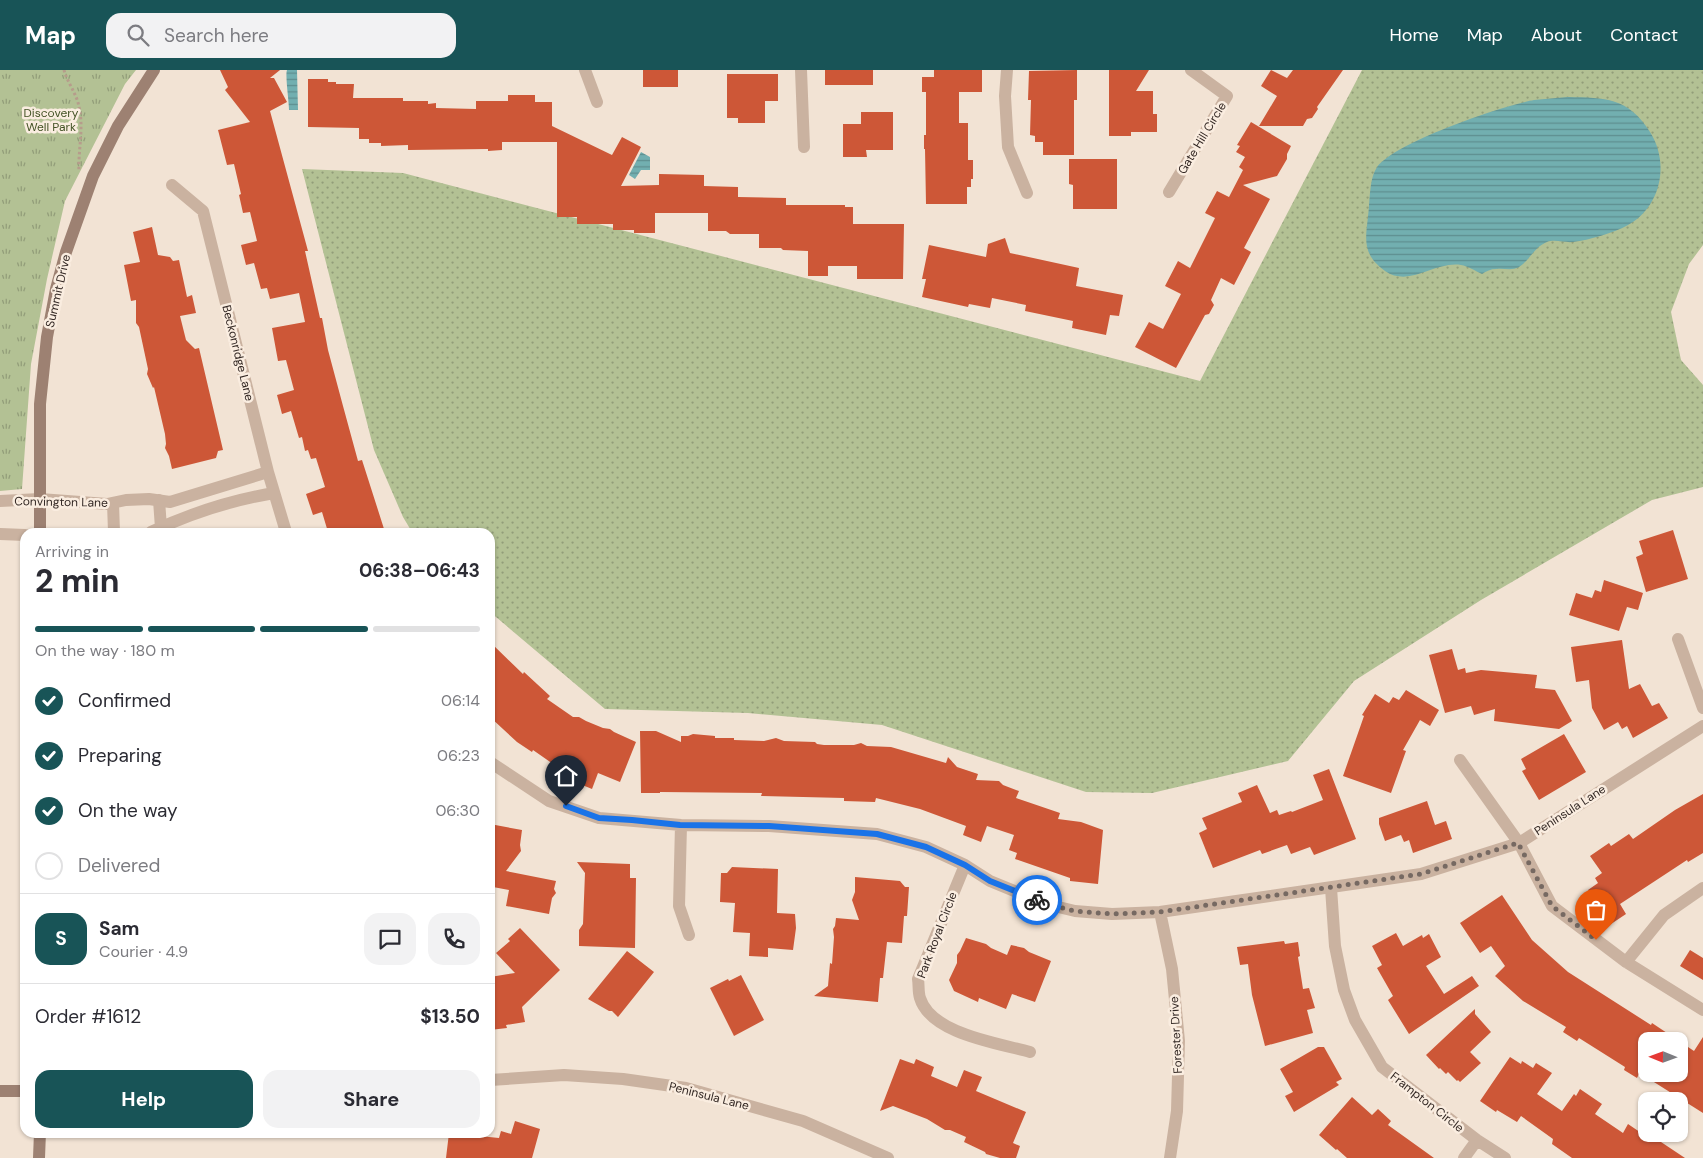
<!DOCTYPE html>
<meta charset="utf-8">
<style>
:root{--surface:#fff;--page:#f2f2f3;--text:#2b2b33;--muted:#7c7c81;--line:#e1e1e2;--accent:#185457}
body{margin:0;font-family:"DM Sans",sans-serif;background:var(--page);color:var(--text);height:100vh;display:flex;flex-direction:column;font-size:19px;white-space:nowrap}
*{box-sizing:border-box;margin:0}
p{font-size:16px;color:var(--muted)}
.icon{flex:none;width:28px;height:28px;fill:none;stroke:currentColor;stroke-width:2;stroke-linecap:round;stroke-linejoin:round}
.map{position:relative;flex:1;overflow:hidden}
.panel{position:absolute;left:20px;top:458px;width:475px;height:610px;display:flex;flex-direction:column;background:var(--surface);border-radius:15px;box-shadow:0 1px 4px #0004}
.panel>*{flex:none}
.needle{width:32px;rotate:271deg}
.controls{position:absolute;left:1638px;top:962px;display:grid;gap:10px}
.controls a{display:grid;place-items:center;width:50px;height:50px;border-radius:10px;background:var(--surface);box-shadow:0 1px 4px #0004;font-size:25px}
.pin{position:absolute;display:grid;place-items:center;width:42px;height:42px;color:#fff;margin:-51px -21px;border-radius:50% 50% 50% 0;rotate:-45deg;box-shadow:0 0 5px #0007}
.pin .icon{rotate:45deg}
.courier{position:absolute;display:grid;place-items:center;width:50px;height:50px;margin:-25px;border:4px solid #1a73e8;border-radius:50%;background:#fff;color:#222;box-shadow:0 1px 6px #0007}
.summary em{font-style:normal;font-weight:700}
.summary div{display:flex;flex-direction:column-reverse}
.summary{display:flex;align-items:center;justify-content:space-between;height:85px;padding:0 15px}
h1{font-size:32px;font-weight:700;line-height:38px}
.bar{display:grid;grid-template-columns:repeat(4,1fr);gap:8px 5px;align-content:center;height:60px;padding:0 15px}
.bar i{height:6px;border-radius:4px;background:var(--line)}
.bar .active{background:var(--accent)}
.bar p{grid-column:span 4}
.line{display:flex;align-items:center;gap:12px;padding:0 15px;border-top:1px solid var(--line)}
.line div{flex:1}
.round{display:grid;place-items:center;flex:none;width:52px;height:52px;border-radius:15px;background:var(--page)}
ol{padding:0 15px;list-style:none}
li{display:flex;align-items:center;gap:15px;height:55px}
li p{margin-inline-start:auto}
li .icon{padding:5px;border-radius:50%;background:var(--accent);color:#fff;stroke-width:4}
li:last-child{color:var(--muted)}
li i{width:28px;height:28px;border:2px solid var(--line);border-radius:50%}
.cta{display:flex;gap:10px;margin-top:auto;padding:10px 15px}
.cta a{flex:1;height:58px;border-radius:15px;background:var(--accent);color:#fff;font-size:20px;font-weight:700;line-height:58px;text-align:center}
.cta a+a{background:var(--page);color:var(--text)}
header{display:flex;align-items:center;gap:30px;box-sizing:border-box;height:70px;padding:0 25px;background:var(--accent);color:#fff}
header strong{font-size:24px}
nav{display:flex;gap:28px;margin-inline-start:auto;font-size:18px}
.search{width:350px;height:45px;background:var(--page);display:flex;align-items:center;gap:12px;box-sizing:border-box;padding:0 18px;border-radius:15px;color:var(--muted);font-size:19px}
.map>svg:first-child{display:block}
.grass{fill:url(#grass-dots)}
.park{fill:url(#park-tufts)}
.water{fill:url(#water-rules)}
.building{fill:#cd5737;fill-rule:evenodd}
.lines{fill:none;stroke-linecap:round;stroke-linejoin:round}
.path{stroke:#b69c8b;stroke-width:3;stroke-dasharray:2.5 2.5;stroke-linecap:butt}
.street{stroke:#cab2a0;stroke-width:12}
.secondary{stroke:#9d8172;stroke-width:12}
.done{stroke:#766962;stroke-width:5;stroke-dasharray:0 9}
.route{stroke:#1a73e8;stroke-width:6}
.labels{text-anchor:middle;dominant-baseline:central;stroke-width:5;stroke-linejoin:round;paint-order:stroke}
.park-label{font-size:12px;fill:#445326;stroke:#faede0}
.street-label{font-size:12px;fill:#332824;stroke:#faede0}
</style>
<header>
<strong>Map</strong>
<div class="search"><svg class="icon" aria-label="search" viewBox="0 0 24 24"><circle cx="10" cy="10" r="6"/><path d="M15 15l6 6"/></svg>Search here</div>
<nav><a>Home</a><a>Map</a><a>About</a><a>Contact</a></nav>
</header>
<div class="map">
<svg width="1703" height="1088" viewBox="0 0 1703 1088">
<defs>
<pattern id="grass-dots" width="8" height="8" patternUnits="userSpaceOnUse" patternTransform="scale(1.25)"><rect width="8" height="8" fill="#b3c194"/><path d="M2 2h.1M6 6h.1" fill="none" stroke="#929d79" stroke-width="1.8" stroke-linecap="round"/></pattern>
<pattern id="park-tufts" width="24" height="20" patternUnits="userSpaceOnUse" patternTransform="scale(1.25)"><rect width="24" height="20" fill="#b3c194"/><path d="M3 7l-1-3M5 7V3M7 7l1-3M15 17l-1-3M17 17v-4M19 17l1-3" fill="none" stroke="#929d79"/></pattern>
<pattern id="water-rules" width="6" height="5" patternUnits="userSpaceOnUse" patternTransform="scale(1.25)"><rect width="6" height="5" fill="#72afb0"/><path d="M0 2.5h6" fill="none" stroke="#5e8e8f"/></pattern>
</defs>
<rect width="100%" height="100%" fill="#f2e3d4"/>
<path class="grass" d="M1362,0H1703V175L1689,194L1671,242L1681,290L1703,315V417L1652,430L1481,530L1354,611L1288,691L1152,723L1086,722L882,655L748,643L605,639L490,542V462H412L403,447L374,380L302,99L403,103L1200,311Z"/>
<path class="park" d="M0,0H136L125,14L65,131L47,209L31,294L22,419L0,421Z"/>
<path class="water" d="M287,0H297L298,40H289C289,32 285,5 287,0Z
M1568,27C1605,28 1628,27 1650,62C1670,93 1661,137 1628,155C1614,163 1589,170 1573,172C1565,173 1555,169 1547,172C1534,177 1530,190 1519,197C1512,201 1504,198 1496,199C1491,199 1486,201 1482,204C1475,201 1468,196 1461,195C1434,191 1410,218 1385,201C1363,185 1365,171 1368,147C1370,134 1369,110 1376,99C1389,74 1504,35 1534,30C1545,29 1556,28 1568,27Z
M641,82L650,87V100H641L635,109L629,105Z"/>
<path class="building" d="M220,0H280L270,8H274L287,32L270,41L308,181H305L320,248H322L328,280L343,336L358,391L362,390L385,462H328L322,442L313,445L306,424L325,417L316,388L311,389L308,380L305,381L302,367L299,368L291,341L282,344L277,325L294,320L286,290L278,291L272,258L305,252L299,223L270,229L267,218L261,219L254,193L246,195L241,175L257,171L250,142L243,143L239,125L241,124L234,94L227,95L218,60L250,52L225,20L228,17Z
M643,0H678V17H643Z
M825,0H873V15H825Z
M934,0H982V22H959V53H968V90H973V109H971V117H967V134H926L925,79H924V65H926V22H922V7H934Z
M1077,0V30H1074V85H1043V72H1035V66L1030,65L1031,30H1028L1029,1Z
M1109,0H1149L1136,21H1153V44H1157V62H1131V66H1109Z
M1271,0L1287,8L1293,0H1343L1317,37L1318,39L1312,48L1307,49L1303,56H1259L1277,26L1261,16Z
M727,4H778V31H765V53H738V48H727Z
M308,9H328V12H336V14H354L353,28H403V31H428V34L436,33V38L476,39V31H508V25H535V32H552V56L612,85L622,67L641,77L621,116L659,115V104L704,105V116L738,117V127L786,128V135H845V137H853V154H904L903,209H857V196H828V206H808V181L783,180L781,178H759V164H730L726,161H708V143H655V163H634V160H613V154H577V147H557V72H502V80L488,81V79L408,80V75L381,76V73H369V69H359V58L308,57Z
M861,42H893V80H866L867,87H843V54H861Z
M1251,52L1291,76L1287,84V89L1277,106L1243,115L1270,129L1244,178L1251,182L1234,215L1221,208L1211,230L1214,235L1209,244L1205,245L1176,298L1135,277L1149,252L1163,259L1181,224L1165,216L1178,191L1190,198L1215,148L1205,143L1217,121L1229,127L1243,100L1239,97L1245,87L1236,82L1240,76L1237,75Z
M1069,89H1117V139H1073V115L1069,114Z
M152,157L158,185L170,187L173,191L179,190L187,227L192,225L196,243L180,246L186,270L195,279L199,278L223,380L218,381L216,388L172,399L169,386L165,378L166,374L165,364L154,317L153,318L147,304L148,299L139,257L136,253V230L131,231L124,195L140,192L133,162Z
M1005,168L1010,183L1079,198L1076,216L1123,225L1119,246L1110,245L1106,265L1072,258L1073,251L1025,241L1026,235L992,228L990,238L969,234L968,237L922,227L926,209H922L929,175L986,187L988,174Z
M1673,460L1688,509L1646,522L1636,487L1643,484L1639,471Z
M1604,510L1643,523L1638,540L1627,537L1619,561L1569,545L1576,523L1592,528L1595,520L1601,522Z
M1622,570L1629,619L1640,614L1652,636L1659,633L1668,648L1633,668L1627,656L1622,659L1618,652L1604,660L1592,638L1589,610L1576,612L1571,577Z
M490,572L523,604L524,602L550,626L547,629L573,647H579L586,651L603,658L610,659L614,662L636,672L620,712L598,703L592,719L575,712L576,710L533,680L532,682L517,672L490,647Z
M1452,579L1458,600L1465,598L1466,603L1481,600L1537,605L1535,618L1555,620L1572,651L1559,659L1494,651L1495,639L1474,645L1471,636L1445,643L1429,585Z
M1406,620L1439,640L1430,656L1420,650L1403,680L1406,681L1391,723L1343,706L1364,646L1362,645L1375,624L1389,633L1393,627L1399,630Z
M640,661H656L681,672V666H688L693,664L715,666V668H734V670L764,671L776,668L784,671L815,672L817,674L824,675H854L861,673L867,676L891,677L946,693L948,687L957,697L978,704L976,710L999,711L1003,715L1019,721L1016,728L1060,743L1058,749L1081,752L1103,760L1098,814L1070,811V808L1015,789L1017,783L1009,780L1014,765L987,756L981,772L963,765L966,756L920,739L876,728L875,732L844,731V728L761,726L762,723L660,722V723H641Z
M1564,664L1586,702L1539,730L1522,701L1526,699L1521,689Z
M1329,699L1356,769L1314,785L1310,777L1291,784L1287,775L1262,784L1260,780L1213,798L1199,763L1207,759L1202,748L1242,732L1238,723L1257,715L1270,743L1277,740L1279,745L1291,741L1292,742L1323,730L1313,705Z
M1703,724V783L1688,792L1687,790L1620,834L1626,844L1611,854L1588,820L1598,813L1595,808L1602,803L1590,786L1609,773L1611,776L1629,764L1633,769L1675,740Z
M1427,731L1435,755L1446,751L1452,769L1413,783L1409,770L1404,772L1401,765L1385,771L1379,754V748Z
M490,754L522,760L520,775L521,781L506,801L556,811L554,819L556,823L552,828L549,844L506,836L509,820L493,817L490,821Z
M577,792L630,794V808H636L635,878L579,876V860L583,854L585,803Z
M732,797L778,799L777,843L795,844L796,858L793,880L768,878V887L749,886L750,863L733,862L735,833L720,832L721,803H727Z
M855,807L900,811L905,817H909L907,846H904L902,873L887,872L883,908H880L878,932L814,926L828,916L830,893L832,894L834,867L833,859L835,856L836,848L859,850L852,830L855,822Z
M1502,825L1532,870L1568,902L1651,955L1652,953L1694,981L1703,967V1043L1646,1007V1009L1639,1004L1637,1008L1624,1000L1625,997L1579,968L1577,971L1563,962L1566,957L1523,931L1495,906L1505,896L1491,876L1480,883L1460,853ZM1646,971H1679V1004H1646Z
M520,858L560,900L522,937L525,952L506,955L507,958L490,960V907L515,903L496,883L510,871L508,869Z
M1396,863L1403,876L1422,865L1423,868L1429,864L1441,887L1426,896L1444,924L1472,906L1479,916L1409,964L1388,930L1393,926L1377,898L1382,895L1372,876Z
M966,868L986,874L991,878L1007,885L1011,875L1024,878L1029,882L1051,891L1035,932L1012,924L1006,939L979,928L978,932L954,921L949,910L957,893V885L960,881Z
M1284,871L1285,874L1298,872L1300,886L1298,887L1303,919L1309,918L1315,938L1307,940L1313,963L1265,976L1252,925L1248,894L1240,895L1237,877Z
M1690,880L1703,888V910L1680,896Z
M627,881L654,902L618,947L612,941H609L588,929Z
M741,905L764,950L734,966L710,918L728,909L729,911Z
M1475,939V944L1491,962L1470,982L1481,993L1460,1012L1458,1010L1457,1011L1448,1002L1446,1004L1440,998L1439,999L1426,985Z
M1318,977H1324L1342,1009L1336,1012L1339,1015L1294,1042L1285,1026L1293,1022L1280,999Z
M1510,987L1521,994L1522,991L1533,998L1536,993L1552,1003L1537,1024L1562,1041L1574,1024L1576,1026L1580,1019L1602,1034L1595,1044L1623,1063L1628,1054L1653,1071L1655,1068L1685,1088H1572L1552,1074L1553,1069L1521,1046L1517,1052L1497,1040L1496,1042L1480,1031Z
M900,989L914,994L916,989L934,997L931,1006L957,1017L964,1000L982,1007L976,1021L1026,1042L1013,1073L1020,1076L1016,1088H1000L986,1084L985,1082L964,1072L966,1067L950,1060H945L927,1049L893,1036L880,1041Z
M1352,1027L1372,1045L1378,1039L1391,1051L1388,1055L1434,1088H1347L1337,1079L1336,1080L1319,1065Z
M515,1051L540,1059L532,1088H446L449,1063L499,1068L501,1061L511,1064Z"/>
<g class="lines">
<path class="path" d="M64,0C67,12 77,24 79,37C84,58 78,80 79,101"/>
<path class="street" d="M585,0L597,32
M801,0L804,77
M1007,0L1005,26L1008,77L1027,123
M172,115L203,141L268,402L286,462
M1169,122L1227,26L1191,0
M159,430L161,458
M0,431L40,429L107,434L126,430L149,429L170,432L268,402
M113,433L114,462
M151,462C189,444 232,430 274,423
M0,464L25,465
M1678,569L1703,638
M1460,690L1519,773L1552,836L1626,892L1703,940
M490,692L549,731L599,748L681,755L769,756L877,764L926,777L965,795L990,811L1046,834L1075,841L1112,844L1160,842L1421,804L1519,773L1703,656
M681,755L679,836L689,865
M965,795L918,909C919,915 918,922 920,928C931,964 998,973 1030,982
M1331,818L1335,876L1344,920L1355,950L1382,997L1477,1070L1505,1088
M1160,842L1172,899L1179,971L1177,1041L1170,1088
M1626,892L1664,845L1703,818
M490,1010L564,1005L623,1009L686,1018L803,1051L888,1088
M1464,1088L1477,1070"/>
<path class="secondary" d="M40,462V334L47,267L56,219L66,182L93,106L118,56L154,0
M0,1021H25
M39,1088L40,1062"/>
</g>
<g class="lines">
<path class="done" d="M1037,830L1046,834L1075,841L1112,844L1160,842L1421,804L1518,773L1552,836L1596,870"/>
<path class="route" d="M566,736L599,748L632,750L680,755L769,756L877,764L926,777L965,795L990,811L1037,830"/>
</g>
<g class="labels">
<g class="park-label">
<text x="51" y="43">Discovery<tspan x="51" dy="14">Well Park</tspan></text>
</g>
<g class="street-label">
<text transform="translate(1202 68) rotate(-59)">Gate Hill Circle</text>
<text transform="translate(58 221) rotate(-77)">Summit Drive</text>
<text transform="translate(238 283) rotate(76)">Beckonridge Lane</text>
<text transform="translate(61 432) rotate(1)">Convington Lane</text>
<text transform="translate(1570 740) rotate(-33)">Peninsula Lane</text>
<text transform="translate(937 865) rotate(-69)">Park Royal Circle</text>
<text transform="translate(1176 965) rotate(-93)">Forester Drive</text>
<text transform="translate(709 1026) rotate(14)">Peninsula Lane</text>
<text transform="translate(1427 1032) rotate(38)">Frampton Circle</text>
</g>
</g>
</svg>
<div class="controls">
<a><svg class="needle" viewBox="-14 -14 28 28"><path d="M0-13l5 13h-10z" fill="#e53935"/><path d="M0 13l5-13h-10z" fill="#7c7c81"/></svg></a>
<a><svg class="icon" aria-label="locate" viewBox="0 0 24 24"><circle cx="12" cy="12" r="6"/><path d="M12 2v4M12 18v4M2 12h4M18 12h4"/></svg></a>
</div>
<div class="pin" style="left:1596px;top:870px;background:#ea580c"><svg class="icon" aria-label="bag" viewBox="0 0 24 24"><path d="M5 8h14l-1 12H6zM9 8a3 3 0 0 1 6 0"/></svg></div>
<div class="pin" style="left:566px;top:736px;background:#1f2937"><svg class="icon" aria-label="home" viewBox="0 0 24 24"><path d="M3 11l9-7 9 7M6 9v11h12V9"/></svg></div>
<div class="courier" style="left:1037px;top:830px"><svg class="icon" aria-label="bike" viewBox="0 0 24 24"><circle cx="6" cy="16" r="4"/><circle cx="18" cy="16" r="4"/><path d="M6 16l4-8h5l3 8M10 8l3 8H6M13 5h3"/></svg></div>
<section class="panel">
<div class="summary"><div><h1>2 min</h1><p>Arriving in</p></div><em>06:38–06:43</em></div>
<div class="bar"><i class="active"></i><i class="active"></i><i class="active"></i><i></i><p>On the way · 180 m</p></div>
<ol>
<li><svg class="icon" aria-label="check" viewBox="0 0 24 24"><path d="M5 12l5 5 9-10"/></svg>Confirmed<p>06:14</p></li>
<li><svg class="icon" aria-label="check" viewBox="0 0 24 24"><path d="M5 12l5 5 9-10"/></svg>Preparing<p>06:23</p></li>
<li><svg class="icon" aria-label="check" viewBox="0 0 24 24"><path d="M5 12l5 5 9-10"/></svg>On the way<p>06:30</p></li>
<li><i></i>Delivered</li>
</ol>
<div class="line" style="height:90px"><b class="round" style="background:var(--accent);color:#fff">S</b><div><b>Sam</b><p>Courier · 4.9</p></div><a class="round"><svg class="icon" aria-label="chat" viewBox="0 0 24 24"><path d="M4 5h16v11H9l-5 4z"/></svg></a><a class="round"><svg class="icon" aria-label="phone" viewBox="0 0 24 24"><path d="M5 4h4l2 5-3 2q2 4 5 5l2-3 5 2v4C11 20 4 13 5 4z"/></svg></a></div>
<div class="line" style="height:65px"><div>Order #1612</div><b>$13.50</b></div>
<div class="cta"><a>Help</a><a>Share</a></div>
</section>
</div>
